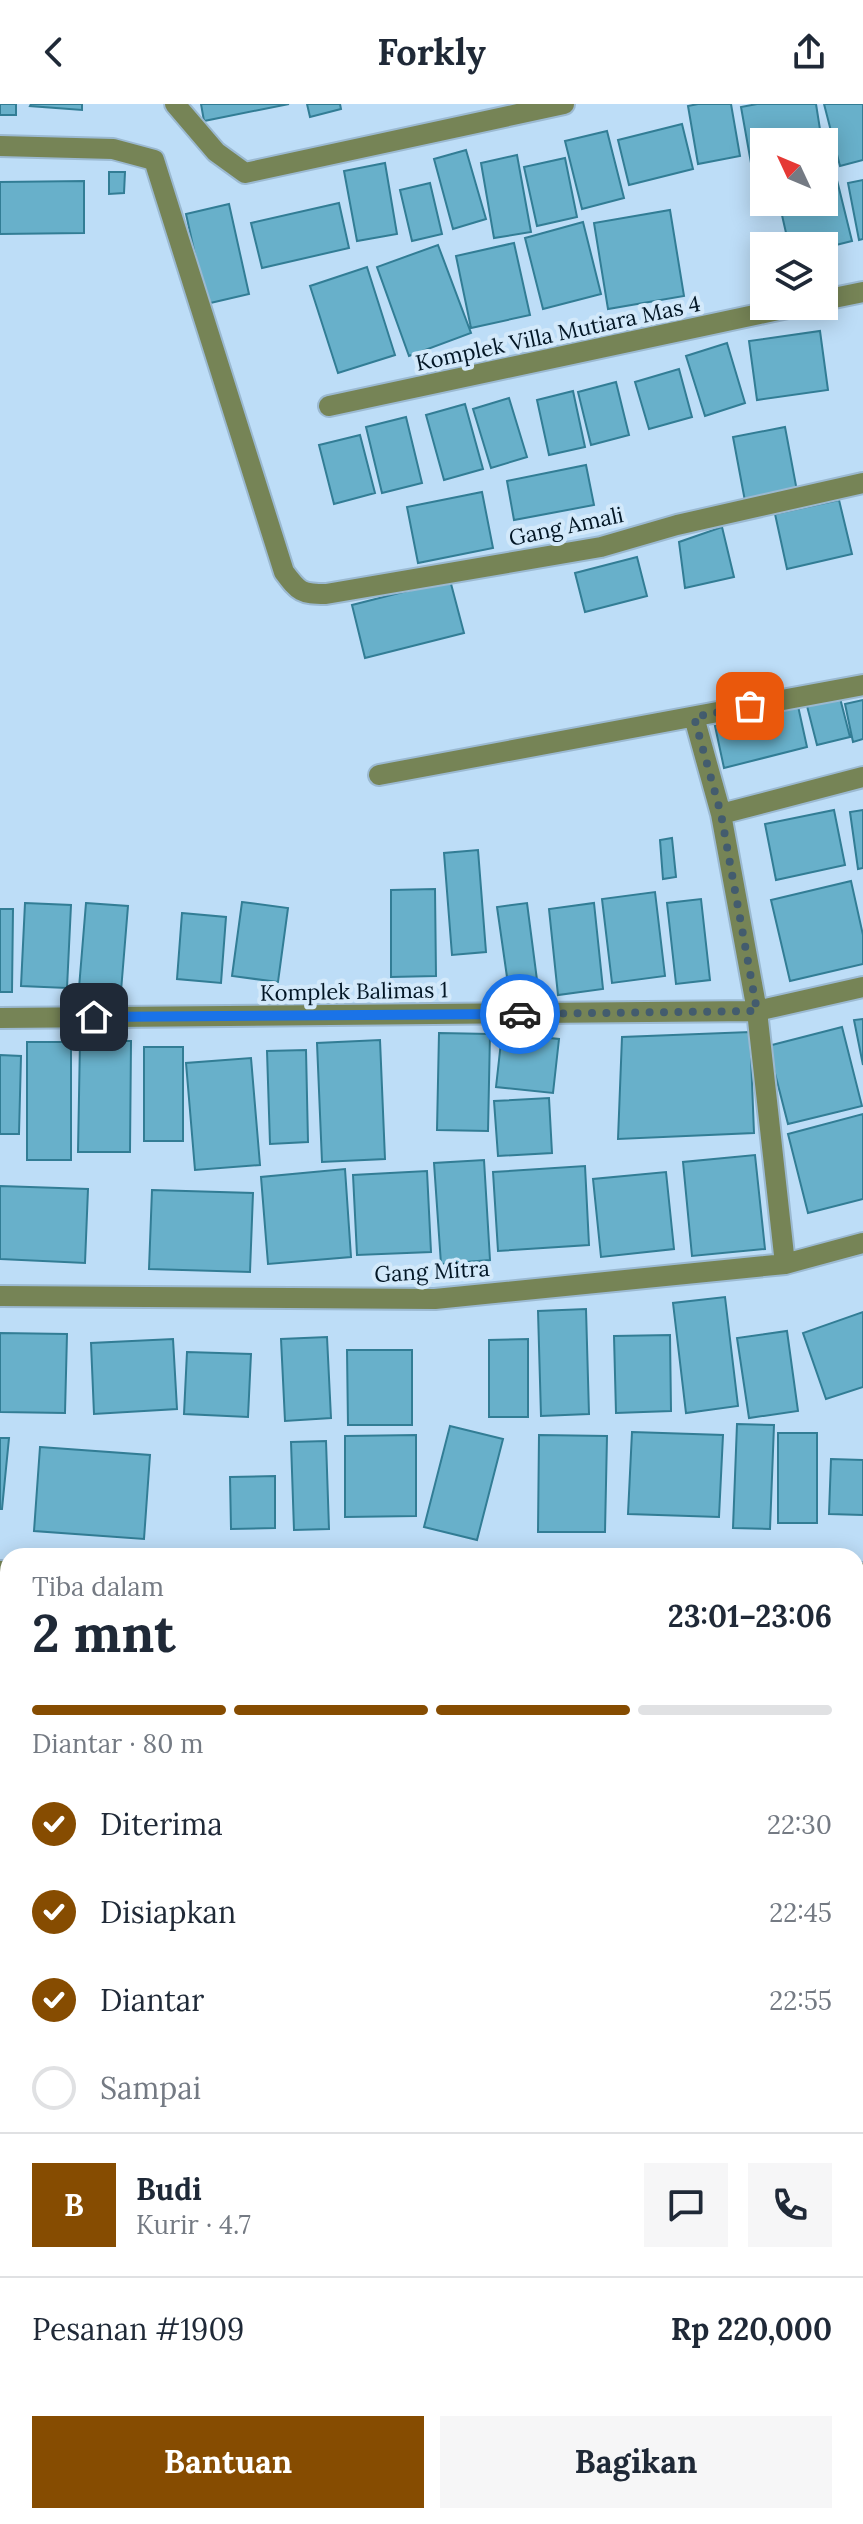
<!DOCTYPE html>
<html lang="id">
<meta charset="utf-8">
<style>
:root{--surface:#fff;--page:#f6f6f7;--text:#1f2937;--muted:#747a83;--line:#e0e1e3;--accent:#864c01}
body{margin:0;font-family:Lora,serif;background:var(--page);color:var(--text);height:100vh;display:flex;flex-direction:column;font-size:30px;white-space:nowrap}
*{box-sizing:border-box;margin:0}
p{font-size:26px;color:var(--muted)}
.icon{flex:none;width:44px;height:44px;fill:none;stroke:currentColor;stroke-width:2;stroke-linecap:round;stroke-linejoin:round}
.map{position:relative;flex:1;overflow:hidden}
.drawer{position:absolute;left:0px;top:1444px;width:864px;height:976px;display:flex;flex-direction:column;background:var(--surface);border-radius:24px 24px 0 0;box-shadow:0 4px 20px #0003}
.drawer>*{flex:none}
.needle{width:52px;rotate:314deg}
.fabs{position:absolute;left:750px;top:24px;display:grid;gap:16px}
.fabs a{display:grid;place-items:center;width:88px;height:88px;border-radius:0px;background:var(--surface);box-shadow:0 4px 20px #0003;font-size:40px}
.pin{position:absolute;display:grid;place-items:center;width:68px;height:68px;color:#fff;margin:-34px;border-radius:16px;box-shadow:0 4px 12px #0006}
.courier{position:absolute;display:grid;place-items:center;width:80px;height:80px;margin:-40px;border:6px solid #1a73e8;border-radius:50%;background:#fff;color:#222;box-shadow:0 2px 10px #0007}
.headline em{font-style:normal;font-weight:800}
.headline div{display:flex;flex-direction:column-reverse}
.headline{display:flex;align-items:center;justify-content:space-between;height:136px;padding:0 32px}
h1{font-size:52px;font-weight:800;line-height:60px}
.bar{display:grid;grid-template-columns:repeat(4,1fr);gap:12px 8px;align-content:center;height:96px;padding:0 32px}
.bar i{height:10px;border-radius:6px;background:var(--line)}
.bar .current{background:var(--accent)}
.bar p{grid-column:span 4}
.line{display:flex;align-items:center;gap:20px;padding:0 32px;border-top:2px solid var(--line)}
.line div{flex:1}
.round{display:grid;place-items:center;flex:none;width:84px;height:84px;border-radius:0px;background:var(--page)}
ol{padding:0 32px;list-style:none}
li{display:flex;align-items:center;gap:24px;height:88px}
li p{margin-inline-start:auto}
li .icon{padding:8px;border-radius:50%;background:var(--accent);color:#fff;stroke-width:4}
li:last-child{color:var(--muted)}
li i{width:44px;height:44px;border:4px solid var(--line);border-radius:50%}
.button{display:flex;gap:16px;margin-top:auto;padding:16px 32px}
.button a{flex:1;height:92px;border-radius:0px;background:var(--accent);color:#fff;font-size:32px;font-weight:800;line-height:92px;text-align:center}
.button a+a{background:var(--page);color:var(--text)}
header{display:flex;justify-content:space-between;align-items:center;height:104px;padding:0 32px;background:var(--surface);font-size:36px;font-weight:800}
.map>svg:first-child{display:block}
.building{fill:#68b0ca;stroke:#327d95;stroke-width:2}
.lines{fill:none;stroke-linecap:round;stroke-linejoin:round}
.minor-casing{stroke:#9bb9d1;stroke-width:24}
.minor{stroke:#768456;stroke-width:20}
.done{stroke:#435c6e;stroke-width:8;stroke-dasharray:0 14.4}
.route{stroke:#1a73e8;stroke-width:10}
.labels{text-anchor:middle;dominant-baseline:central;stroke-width:8;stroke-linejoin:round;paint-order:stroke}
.street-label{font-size:22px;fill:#021625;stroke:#d3e9fa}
</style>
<header><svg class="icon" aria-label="back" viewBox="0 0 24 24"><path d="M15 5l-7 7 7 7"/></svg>Forkly<svg class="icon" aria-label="share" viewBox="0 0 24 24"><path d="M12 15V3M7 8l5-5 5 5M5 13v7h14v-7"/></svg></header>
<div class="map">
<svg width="863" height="2420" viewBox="0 0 863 2420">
<rect width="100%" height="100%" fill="#bdddf7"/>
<path class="building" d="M0,0H16V11H0Z
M31,0H82V6L30,2Z
M201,0H289L204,17Z
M307,0H340L341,5L310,13Z
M698,0H731L740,52L698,60L688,2Z
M757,0H816L822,38H764V56L751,59L741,3Z
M824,0H863V56L840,62Z
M682,20L693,65L629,81L618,36Z
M607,27L624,94L582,105L565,37Z
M466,46L486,115L453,125L434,55Z
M517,51L531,128L494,134L481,59Z
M565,54L577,113L537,122L524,63Z
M385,59L397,130L357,137L344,67Z
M109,68H125L124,89L109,90Z
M835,68L852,137L824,144L789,142L779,98H824V71Z
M863,76V135L859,136L848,79Z
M84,77V129L0,130V78Z
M430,79L442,130L412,137L400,86Z
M339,99L349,144L262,164L251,119Z
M229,100L249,190L206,200L186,110Z
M670,106L684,192L608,205L594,119Z
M583,118L601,190L543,205L525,134Z
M514,139L530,211L471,224L456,152Z
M438,141L471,229L409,252L377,163Z
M367,163L395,251L338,269L310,182Z
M820,227L828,286L757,296L749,237Z
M727,239L745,299L705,312L686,252Z
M679,265L692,313L649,325L635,278Z
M616,278L629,331L591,341L578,288Z
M573,287L585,343L549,351L537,296Z
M509,294L527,353L491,364L473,305Z
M465,300L483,365L444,376L426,311Z
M406,313L422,379L382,389L366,323Z
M785,323L797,387L745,397L733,333Z
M360,331L375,389L334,400L319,341Z
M586,361L594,401L514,416L507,377Z
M482,388L493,444L418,459L407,403Z
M839,396L852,450L787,465L775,410Z
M722,423L734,473L685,484L679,438Z
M637,453L647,492L585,508L575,469Z
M450,476L464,529L365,554L352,501Z
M840,594L850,633L817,641L807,602Z
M863,596V635L853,638L845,600Z
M798,602L807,643L724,664L715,622Z
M834,706L845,761L776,776L765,720Z
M863,706V764L858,765L850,708Z
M672,734L676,773L663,775L660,736Z
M478,746L486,848L452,851L444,749Z
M851,777L863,831V860L790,877L771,796Z
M435,785L436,872L391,873V786Z
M655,788L665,872L612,879L602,795Z
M701,795L710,876L676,880L667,799Z
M242,798L288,804L278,878L232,872Z
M25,799L71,801L67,884L21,882Z
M86,799L128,802L121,887L79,884Z
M527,799L537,876L508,880L497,803Z
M594,799L603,885L558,891L549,805Z
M0,805H13L12,888H0Z
M182,809L226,813L221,879L177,875Z
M863,915V961L854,916Z
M842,923L862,1002L788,1020L768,942Z
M750,928L754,1029L618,1035L622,933Z
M439,929L490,930L488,1027L437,1026Z
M502,929L559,935L553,989L496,983Z
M380,936L385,1055L322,1058L317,939Z
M80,937H131L130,1048H78Z
M27,938H71V1056H27Z
M144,943H183V1037H144Z
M306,946L308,1038L270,1040L267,947Z
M0,951L21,952L19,1030H0Z
M251,954L260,1061L195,1066L186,959Z
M549,994L552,1049L498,1052L494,997Z
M863,1010V1095L808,1109L788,1030Z
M755,1051L765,1145L692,1152L683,1058Z
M484,1056L490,1156L441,1160L434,1059Z
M585,1062L589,1141L498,1147L493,1068Z
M345,1065L351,1153L268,1160L261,1073Z
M427,1067L431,1148L357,1151L353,1071Z
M666,1068L674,1145L601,1153L593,1075Z
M0,1082L88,1085L85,1159L0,1155Z
M152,1086L253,1089L250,1168L149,1165Z
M725,1193L738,1302L686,1309L673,1199Z
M586,1205L589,1310L541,1312L538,1207Z
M863,1208V1283L826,1295L803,1229Z
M787,1227L798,1307L749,1314L737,1234Z
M0,1229L67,1230L65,1309L0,1308Z
M670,1231L671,1307L616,1309L614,1232Z
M327,1233L331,1314L285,1317L281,1235Z
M173,1235L177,1305L94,1310L91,1239Z
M528,1235V1313H489V1236Z
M347,1246H412V1321H348Z
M187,1248L251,1250L248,1313L184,1310Z
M737,1320L774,1321L770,1425L733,1424Z
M450,1322L503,1335L477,1436L424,1423Z
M632,1328L723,1331L719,1413L628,1410Z
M778,1329H817V1419H778Z
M416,1331V1412L345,1413V1332Z
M539,1331L607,1332L605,1428H538Z
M0,1334H9L2,1405H0Z
M326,1337L329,1425L294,1426L291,1338Z
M40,1343L150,1351L144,1435L34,1427Z
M831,1355L863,1356V1411L829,1410Z
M275,1372V1424L231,1425L230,1373Z
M856,1486H863V1584L856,1585Z
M0,1494L8,1495V1592H0Z
M856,1613H863V1680L856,1679Z
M0,1716H8V1810H0Z
M8,1857V1935H0V1858Z
M863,2018V2051L856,2053V2020Z
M863,2093V2144L856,2125V2096Z
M863,2174V2286L858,2288L856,2282V2178Z
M863,2348V2420H855L856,2412Z
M303,2412H350V2416L303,2415Z
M356,2412H398L397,2420L355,2418Z
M502,2412H547L546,2420H502Z
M643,2412H691L689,2420L642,2419Z
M704,2412H750V2420H704Z
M803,2412H846L847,2420H804Z"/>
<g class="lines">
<g class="minor-casing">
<path id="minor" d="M175,0L216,48L245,69L564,0
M0,42L113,45L154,56L284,468C299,488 301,490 326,490L601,443L677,421L863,379
M824,196L863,188
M329,302L797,202
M694,613L721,710L757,907L785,1160
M379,671L863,581
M721,710L863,673
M0,914L757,907L863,883
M0,1192L435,1195L785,1160L863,1139
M0,1467L8,1468
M856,1469H863
M0,1697H8
M0,1836H8
M0,2284L8,2285
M856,2316H863
M279,2420L280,2412"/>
</g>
<use href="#minor" class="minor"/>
</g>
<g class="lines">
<path class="done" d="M520,910L757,907L721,710L694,613L750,602"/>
<path class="route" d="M94,913L520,910"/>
</g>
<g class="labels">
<g class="street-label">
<text transform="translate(558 229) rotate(-12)">Komplek Villa Mutiara Mas 4</text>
<text transform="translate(566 422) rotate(-12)">Gang Amali</text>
<text transform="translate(354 887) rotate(-1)">Komplek Balimas 1</text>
<text transform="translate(432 1167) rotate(-3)">Gang Mitra</text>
</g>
</g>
</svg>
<div class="fabs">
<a><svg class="needle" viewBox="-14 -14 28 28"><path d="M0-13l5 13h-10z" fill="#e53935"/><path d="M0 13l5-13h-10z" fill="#747a83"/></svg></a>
<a><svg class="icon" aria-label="layers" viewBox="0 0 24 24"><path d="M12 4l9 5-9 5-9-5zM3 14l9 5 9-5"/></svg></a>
</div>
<div class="pin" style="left:750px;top:602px;background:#ea580c"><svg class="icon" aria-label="bag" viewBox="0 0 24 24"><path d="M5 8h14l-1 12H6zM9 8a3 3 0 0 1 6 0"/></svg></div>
<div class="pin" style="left:94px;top:913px;background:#1f2937"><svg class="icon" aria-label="home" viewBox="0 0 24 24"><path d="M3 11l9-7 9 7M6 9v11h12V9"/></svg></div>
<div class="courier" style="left:520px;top:910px"><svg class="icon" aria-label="car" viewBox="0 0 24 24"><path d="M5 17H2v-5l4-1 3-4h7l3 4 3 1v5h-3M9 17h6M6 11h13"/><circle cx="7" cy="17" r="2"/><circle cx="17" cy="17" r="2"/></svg></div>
<section class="drawer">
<div class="headline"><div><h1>2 mnt</h1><p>Tiba dalam</p></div><em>23:01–23:06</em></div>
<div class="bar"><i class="current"></i><i class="current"></i><i class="current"></i><i></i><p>Diantar · 80 m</p></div>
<ol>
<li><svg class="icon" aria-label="check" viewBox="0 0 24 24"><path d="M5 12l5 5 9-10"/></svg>Diterima<p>22:30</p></li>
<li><svg class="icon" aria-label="check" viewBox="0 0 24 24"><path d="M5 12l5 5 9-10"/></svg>Disiapkan<p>22:45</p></li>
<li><svg class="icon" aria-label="check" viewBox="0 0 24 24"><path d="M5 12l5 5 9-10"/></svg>Diantar<p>22:55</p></li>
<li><i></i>Sampai</li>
</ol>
<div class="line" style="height:144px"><b class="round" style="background:var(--accent);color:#fff">B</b><div><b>Budi</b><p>Kurir · 4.7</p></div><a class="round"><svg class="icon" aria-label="chat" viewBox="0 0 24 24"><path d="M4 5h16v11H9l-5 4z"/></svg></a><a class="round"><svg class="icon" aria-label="phone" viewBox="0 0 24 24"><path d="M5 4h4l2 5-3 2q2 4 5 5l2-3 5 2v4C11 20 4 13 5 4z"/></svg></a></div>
<div class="line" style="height:104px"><div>Pesanan #1909</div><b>Rp 220,000</b></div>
<div class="button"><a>Bantuan</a><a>Bagikan</a></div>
</section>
</div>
